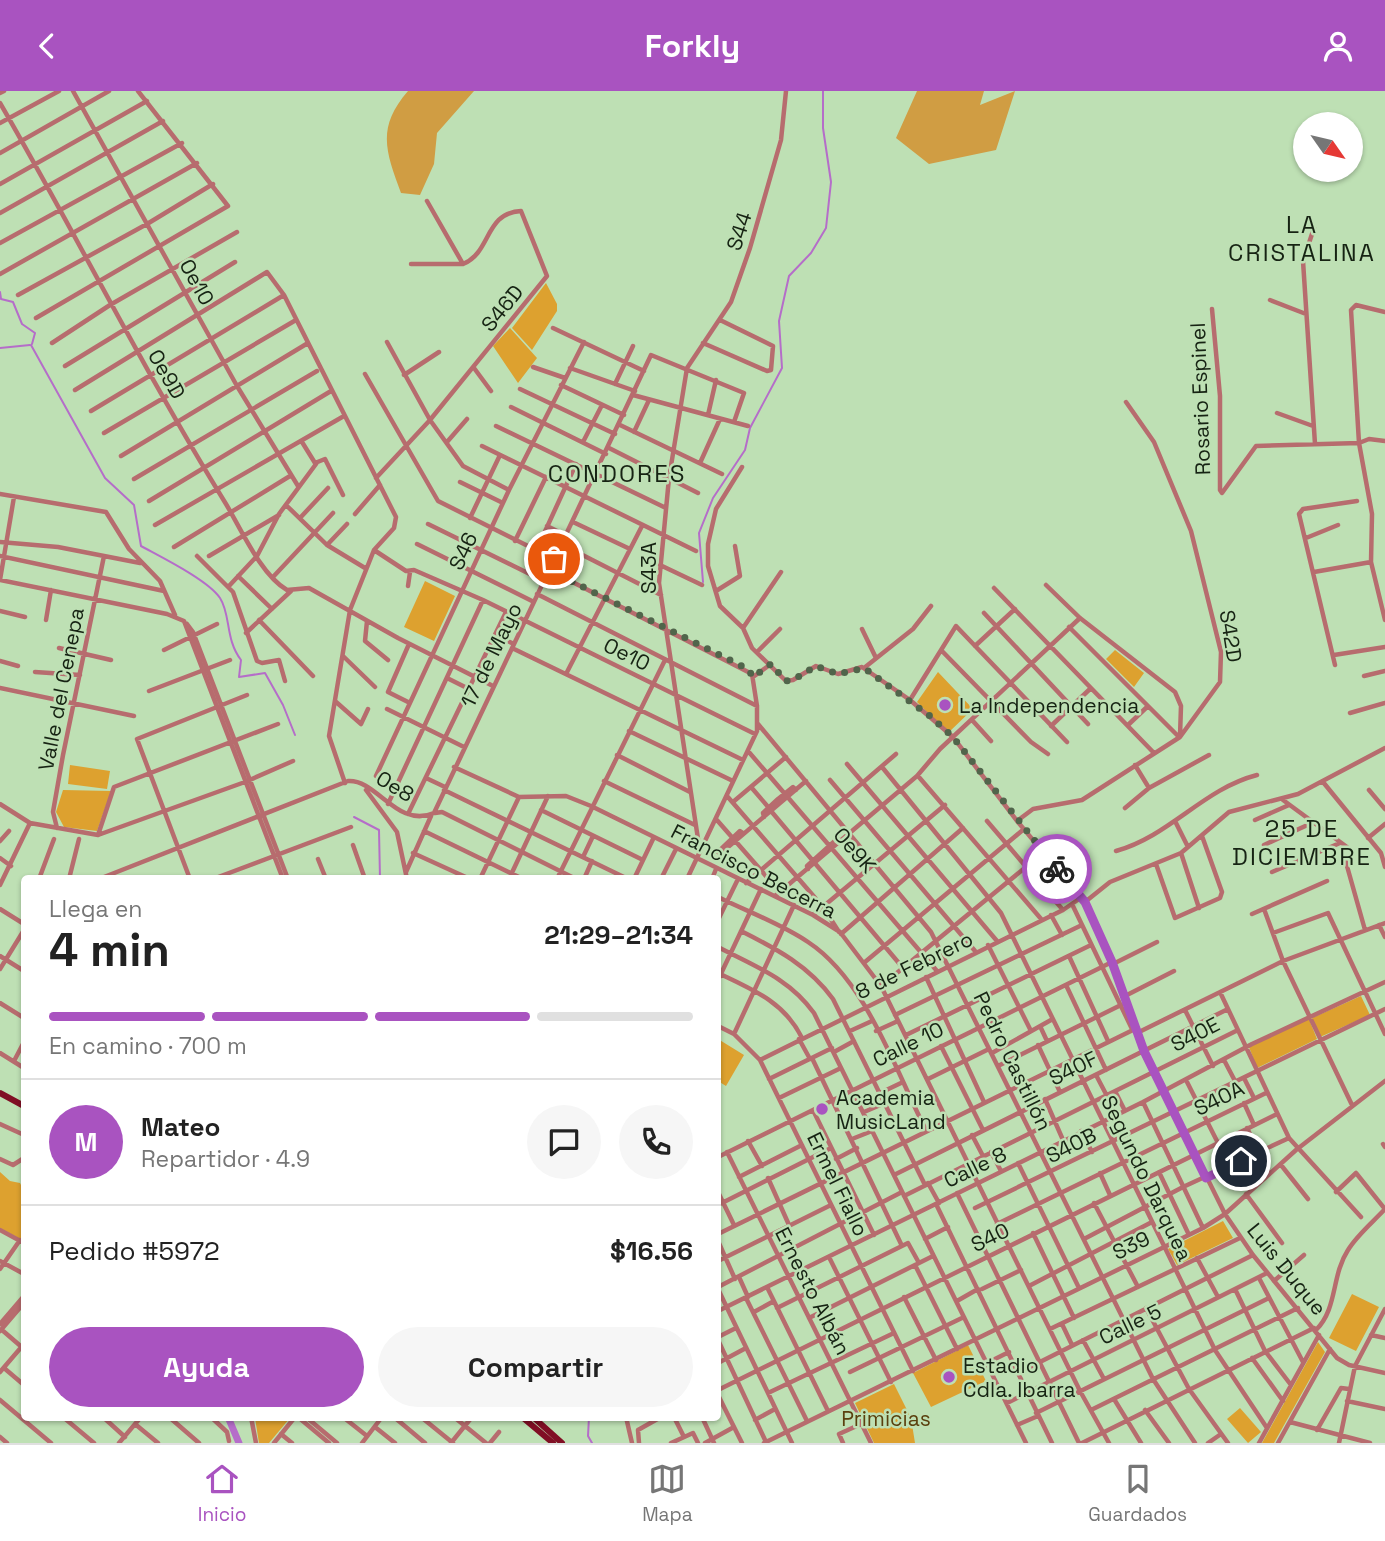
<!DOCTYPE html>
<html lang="es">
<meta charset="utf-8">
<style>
:root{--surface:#fff;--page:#f6f6f6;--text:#222;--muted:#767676;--line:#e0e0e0;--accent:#a953c0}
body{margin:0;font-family:"Space Grotesk",sans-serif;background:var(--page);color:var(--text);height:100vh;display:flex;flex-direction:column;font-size:26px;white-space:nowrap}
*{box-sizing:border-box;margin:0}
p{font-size:23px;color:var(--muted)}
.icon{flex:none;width:38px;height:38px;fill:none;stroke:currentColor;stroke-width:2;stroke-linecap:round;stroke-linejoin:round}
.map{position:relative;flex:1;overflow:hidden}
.side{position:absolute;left:21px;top:784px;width:700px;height:546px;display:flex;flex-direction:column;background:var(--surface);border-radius:7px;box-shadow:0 2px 5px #0004}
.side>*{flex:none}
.needle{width:46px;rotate:124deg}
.controls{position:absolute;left:1293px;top:21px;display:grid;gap:14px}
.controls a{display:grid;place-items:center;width:70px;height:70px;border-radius:50%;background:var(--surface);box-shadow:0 2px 5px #0004;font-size:35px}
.pin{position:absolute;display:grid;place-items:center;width:60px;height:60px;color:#fff;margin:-30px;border:4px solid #fff;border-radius:50%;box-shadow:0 2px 7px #0007}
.courier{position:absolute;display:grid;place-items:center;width:70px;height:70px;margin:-35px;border:5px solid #a953c0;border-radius:50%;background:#fff;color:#222;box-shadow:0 2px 9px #0007}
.head em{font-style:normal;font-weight:800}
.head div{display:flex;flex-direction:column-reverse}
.head{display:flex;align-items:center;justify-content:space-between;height:119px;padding:0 28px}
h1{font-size:46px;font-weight:800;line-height:52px}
.bar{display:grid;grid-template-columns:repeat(4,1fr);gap:10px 7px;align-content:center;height:84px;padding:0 28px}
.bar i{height:9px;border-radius:5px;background:var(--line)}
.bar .selected{background:var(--accent)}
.bar p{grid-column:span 4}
.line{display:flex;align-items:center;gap:18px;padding:0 28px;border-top:2px solid var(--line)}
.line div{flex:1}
.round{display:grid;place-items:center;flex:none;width:74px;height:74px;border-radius:37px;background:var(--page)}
.button{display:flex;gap:14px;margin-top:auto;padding:14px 28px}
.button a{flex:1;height:80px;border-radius:42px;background:var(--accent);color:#fff;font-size:28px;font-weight:800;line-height:80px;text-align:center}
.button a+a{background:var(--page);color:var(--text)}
header{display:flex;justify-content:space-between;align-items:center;height:91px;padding:0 28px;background:var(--accent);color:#fff;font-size:32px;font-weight:800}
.dock{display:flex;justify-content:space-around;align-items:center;height:98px;border-top:2px solid var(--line);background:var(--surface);font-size:19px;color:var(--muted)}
.dock a{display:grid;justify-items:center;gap:4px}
.dock .selected{color:var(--accent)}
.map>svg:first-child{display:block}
.green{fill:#dda12f}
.forest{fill:#d09d43}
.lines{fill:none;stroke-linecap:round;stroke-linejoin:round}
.stream{stroke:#b56dc9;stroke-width:2}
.river{stroke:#b56dc9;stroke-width:7}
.minor{stroke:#b76c6e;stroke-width:4.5}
.major{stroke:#800f24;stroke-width:6}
.done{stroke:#51654b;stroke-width:7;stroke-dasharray:0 12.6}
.route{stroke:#a953c0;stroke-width:9}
.poi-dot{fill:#a953c0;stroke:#bee0b4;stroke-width:2.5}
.labels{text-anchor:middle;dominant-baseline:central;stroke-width:5;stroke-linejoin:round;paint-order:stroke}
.street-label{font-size:21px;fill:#162313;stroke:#bee0b4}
.poi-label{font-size:21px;fill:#162313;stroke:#bee0b4;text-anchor:start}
.park-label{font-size:21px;fill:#5a400e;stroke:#bee0b4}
.quarter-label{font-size:24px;letter-spacing:2px;fill:#162313;stroke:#bee0b4}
</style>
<header><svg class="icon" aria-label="back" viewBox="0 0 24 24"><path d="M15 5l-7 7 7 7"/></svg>Forkly<svg class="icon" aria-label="person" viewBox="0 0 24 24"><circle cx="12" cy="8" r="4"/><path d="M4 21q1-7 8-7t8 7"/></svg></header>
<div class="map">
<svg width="1385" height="1352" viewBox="0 0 1385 1352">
<rect width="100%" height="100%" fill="#bee0b4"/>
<path class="green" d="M546,192L557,213V220L532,259L512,237Z
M510,237L537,267L518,292L493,255Z
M425,490L455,505L434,550L404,536Z
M1115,559L1144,582L1134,596L1106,568Z
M938,581L973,618L948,642L917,611Z
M70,674L110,680L107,698L68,693Z
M63,699L111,700L97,740L64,736L56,721Z
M1361,905L1370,924L1320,946L1312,927Z
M1309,928L1317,948L1257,977L1249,956Z
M718,948L744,964L726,995L718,990Z
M0,1081L10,1090L20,1092L24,1100V1150L0,1137Z
M1223,1130L1233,1147L1177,1174L1168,1158Z
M1352,1203L1379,1216L1356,1260L1329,1247Z
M1318,1251L1325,1261L1274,1352H1262Z
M968,1254L986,1290L931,1316L913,1282Z
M894,1293L911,1327L915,1352H874L855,1312Z
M1240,1317L1261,1341L1248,1352L1227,1328Z
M255,1327V1326L290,1327L269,1352H259Z"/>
<path class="forest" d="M408,0H474L437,42L434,73L420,104L401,102C386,61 376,37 408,0Z
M917,0H984L980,14L1015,0L996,59L929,73L896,47Z"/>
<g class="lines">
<path class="stream" d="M0,201L1,208L13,211L22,233L35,242L32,253
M31,254L105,387L134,414L141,455C161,466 208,489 220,507C231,524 225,548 241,569L239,586L265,582L283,614L295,644
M0,257L30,254
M703,491L699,442L713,407L745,359L750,337L782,277L779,230L789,185L811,162L826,137L831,91L823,37V0
M354,726L379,739L380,788
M589,1326L588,1345L592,1352"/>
<path class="river" d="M228,1326L239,1352"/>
<path class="minor" d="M73,0L237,295L298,395
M0,2L4,0
M0,12C77,145 145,282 226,413C241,438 261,484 287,499L309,497L398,547L493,595
M0,32L59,0
M0,62L109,0
M0,93L147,10
M427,110L463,173
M0,122L163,30
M1314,137L1303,170L1315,353
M0,152L182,52
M0,183L197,72
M18,204L147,133L213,93
M1270,209L1306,223
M1212,218L1220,305V399L1222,402L1256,355L1359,352L1351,219L1356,214L1385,221
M36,227L228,115L138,0
M553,237L644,280
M387,251L430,329L463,375L509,399
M52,252L110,214L237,141
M703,252L767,280L771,279L773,255L720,229
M65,275L235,171
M533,276L565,287
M474,277L491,300
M570,277L635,300
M365,283L438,410L554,468
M404,284L439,261
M615,293L633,255
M561,294L624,324
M520,298L615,343
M75,299L267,181L284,204L396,426L394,437L374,459L350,519L329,645L345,692
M633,304L748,335
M511,316L606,363
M91,320L284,204
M1277,322L1313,335
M708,324L716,289
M620,334L722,383
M496,335L666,417
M634,341L649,309
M104,342L296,229
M1385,350L1369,348L1359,352L1372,423L1371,471L1385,529
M302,351L315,372L325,368L343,404
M447,351L467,328
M583,351L602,314
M482,355L696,460
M609,357L698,402
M121,365L308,252
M700,372L720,328
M742,376L716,418L708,453V475L720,515L743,537L752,557L786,590L793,589L816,575L838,583L862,576L910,609L953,646L1017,730L1085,811L1112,871L1144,960L1225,1123L1253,1164L1337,1267L1349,1274L1385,1282
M376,387L430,329L547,185L521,120C484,122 492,161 463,173H411
M134,388L317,280
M460,391L503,412
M0,403L106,421L129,458L160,490L175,524
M149,410L331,300
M286,414L327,454L365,477
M355,423L380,394
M300,427L328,397
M470,427L500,364
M573,431L630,458
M428,433L544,490
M155,434L344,325
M547,435L565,444
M1306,447L1338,434
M515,450L546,386
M0,451L58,456L140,472
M417,453L534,511
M561,453L661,504
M327,454L347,433
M174,456L290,385
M374,459L406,480L414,479L483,509L755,643
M536,460L576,373
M0,465L164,500
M197,465L233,501L257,570L262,572L279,569L285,590
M209,465L279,424
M660,474L702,494
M549,479L752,583L757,615V640L687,788
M1314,481L1371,471
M238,485L272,518
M273,486L333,422
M0,489L167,523L184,530L283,788
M0,489L14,406
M1046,494L1080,527L1175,601L1181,615L1180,645
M229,495L257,465L279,423L316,373
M408,495L410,481
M994,497L1154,662
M716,500L740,485L735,455
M537,503L757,615
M0,520L25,526
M984,522L1088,633
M46,529L51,499
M259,529L313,585
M367,530L365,550L388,569
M187,533L193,541L288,788
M1069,536L1179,646
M743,537L781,481
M862,538L876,567
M246,542L291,500
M495,544L514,553
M409,553L388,601L410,612
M975,555L1015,518
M59,557L111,569
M512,557L743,669
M164,559L217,533
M941,559L1031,651L1048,663
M757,561L780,538
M1334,564L1385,556
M343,565L375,596
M0,570L18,575
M1335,574L1299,423L1303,418L1357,410
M864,577L913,538L931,515
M35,581L80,584
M566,583L642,435
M1364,585L1385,580
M753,586L771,573
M447,587L469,598
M0,597L134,625
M149,600L230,569
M910,609L956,535L1067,651
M335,610L361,633L368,618
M387,618L464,656
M1350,622L1385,612
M972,629L991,650
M758,633L931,841L1153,1288L1195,1352
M1128,634L1147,616
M1051,635L1091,597
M629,640L733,690
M748,660L937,880
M617,664L690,701
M847,673L997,850
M1135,674L1149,697
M454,676L519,706L566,705L591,715L813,824L840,841L881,895L1080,1300L1109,1352
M882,676L1001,822L1215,1259L1267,1337
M376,685L509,399L584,251
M918,685L1042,829
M426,687L445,696
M830,689L975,860
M604,690L695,734
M1323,691L1381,762L1385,776
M751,696L769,717
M366,699L397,741L407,788
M444,699L628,788
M1369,699L1385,718
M727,705L823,816L839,841
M778,708L793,696L796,699
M1283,709L1351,759
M733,711L786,666
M0,713L30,732L98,744L245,691L293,670
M388,713L483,509
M1125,717L1149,697L1209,664
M541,719L643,769
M771,720L903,877
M435,722L442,721L576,788
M408,723L506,521
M764,726L763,722L778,708L781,711
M716,728L780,801
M1255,729L1289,714
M987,730L1063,819
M1017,730L1033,718L1082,709L1180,646L1220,591L1221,561L1191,440L1154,351L1126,311
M1176,732L1188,756
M57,737L53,721L63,664L104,465
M424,740L523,788
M743,742L740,740L718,761L721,762L806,690
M98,744L114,696L278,633
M1368,747L1385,733
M0,750L9,740
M353,754L365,788
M1264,754L1314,731
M1116,760C1170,745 1203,698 1257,684
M700,761L659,492L669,387L687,277L731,211L750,157L781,49L786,0
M413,762L470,788
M1181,762L1199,817
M583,766L593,745
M0,767L11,775
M318,768L326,788
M1345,768L1365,839
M1156,773L1175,827L1220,807L1222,801L1202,745
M808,778L807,775L837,748L841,750
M406,781L431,725
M1272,781L1340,752
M39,788L54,748
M69,788L79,748
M99,788L348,690C377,688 397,738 434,722L651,264L744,302L734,331
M190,788L137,648L247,604
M213,788L351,736
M480,788L519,706
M509,788L548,705
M557,788L665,569
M584,788L592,770
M634,788L654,746
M661,788L676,758
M712,788L716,778
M746,792L896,663
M0,794L30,732
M775,805L917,685L940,658L1080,527
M718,806C748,821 780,832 808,851C866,889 895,979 926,1039
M1085,811L1110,791L1181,762L1229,721L1298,703L1385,657
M1072,813L1132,938
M0,818L24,833
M1264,818L1283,870L1352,1014
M1252,823L1327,790
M813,824L945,714
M1051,824L1062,844
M718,829L738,788
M1379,834L1385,846
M741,840C777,858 809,875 833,908L925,1094
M1273,842L1328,822L1385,943
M841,843L963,737
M988,854L1031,940
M718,856C754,875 789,887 814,922L1026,1352
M0,865L24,880
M1069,865L1108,950
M865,871L1024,738
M1113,873L1157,851
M0,878L24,839
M720,883C754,899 785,912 802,947
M926,886L984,1011
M718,889L761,798
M1066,894L1106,979
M881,895L1043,762
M1220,901L1289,1047L1361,1126
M1125,905L1174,880
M0,912L24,927
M1185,919L1213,975
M895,924L1082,834
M718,935L734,943L760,969L913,1280
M1040,935L1047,950
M850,940L872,930
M876,940L898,930
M1137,942L1283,870L1385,832
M734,943L794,814
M906,944L1091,854
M799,948L810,968
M1038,954L1060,1001
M941,955L983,1039
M834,961L854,950
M0,962L24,977
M992,962L1051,929
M812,967L902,1155
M760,969L1063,819L1082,806
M1224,969L1235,990
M14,970L24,951
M998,975L1121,914
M1096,984L1107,1005
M1244,987L1254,1007
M769,988L832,957
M928,988L989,958
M1186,989L1218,1052
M1115,1000L1125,1020
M880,1002L901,992
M779,1007L841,977
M1045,1008L1063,1049
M1143,1011L1203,1137
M1244,1012L1254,1034
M813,1019L874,1144
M864,1021L885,1012
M0,1033L22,1043
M1247,1037L1269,1083
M1081,1040L1092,1061
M972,1044L983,1065
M852,1048L872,1040
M748,1050L762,1075
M1383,1053L1385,1056
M727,1061L871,1352
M991,1061L1001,1080
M718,1066L1112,871
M0,1068L13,1074L24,1067
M836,1068L857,1057
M1018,1072L1079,1197
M1281,1074L1308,1108
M1159,1081L1189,1144
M1100,1082L1110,1104
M894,1084L1228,918
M739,1086L802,1054
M768,1087L789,1134
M928,1092L939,1112
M718,1101L734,1134
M1336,1101L1356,1082L1385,1118
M957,1102L1079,1352
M1246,1103L1282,1152
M904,1105L1238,939
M1094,1112L1138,1196
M936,1113L1052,1352
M718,1114L831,1057
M975,1117L1385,918
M997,1133L1266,1002
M0,1139L24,1152
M1033,1142L1074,1227
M718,1143L1135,938
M925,1148L948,1136
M1084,1148L1183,1096L1289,1047
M718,1150L735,1188
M829,1166L891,1291
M1197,1167L1218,1206
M0,1170L24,1183
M718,1170L831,1114
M915,1174L957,1258
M0,1178L20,1149
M739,1186L748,1206
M1259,1187L1303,1271
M1274,1190L1304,1164
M1029,1195L1152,1131
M718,1196L902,1101
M767,1196L828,1320
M718,1198L792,1352
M982,1198L1021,1179
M1235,1198L1265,1260L1291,1294
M904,1206L936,1269
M746,1207L807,1330
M957,1210L978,1198
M777,1217L908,1152L919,1172
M1146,1217L1189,1298L1228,1352
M718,1220L1143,1011L1252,953L1385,891
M754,1221L774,1210
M809,1227L933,1165
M0,1233L24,1205
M1062,1233L1072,1254
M1050,1238L1240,1147
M2,1239L24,1258
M1316,1239C1338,1217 1331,1185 1348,1159C1357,1144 1373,1131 1385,1118
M0,1240L24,1212
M1371,1244L1385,1247
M718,1246L736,1237
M718,1249L766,1351
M1083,1249L1104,1288
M1252,1267L1283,1310
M718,1272L746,1257
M987,1272L1009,1261
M4,1277L24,1294
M0,1281L24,1253
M850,1281L964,1226
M1018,1282L1253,1164
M718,1299L1277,1023
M768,1302L894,1242
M718,1304L742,1352
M1114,1308L1141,1352
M0,1309L51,1352
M1347,1310L1385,1318
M1007,1312L1267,1182
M1091,1319L1298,1217
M1145,1319L1169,1352
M1036,1322L1269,1207
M63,1326L94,1352
M103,1326L125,1346
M169,1326L199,1352
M211,1326L227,1341L229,1350
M251,1326L256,1352
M298,1326L329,1352
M306,1326L337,1352
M343,1326L367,1345
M394,1326L425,1352
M421,1326L453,1352
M454,1326L486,1352
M626,1326L632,1352
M674,1326L684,1346
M702,1326L714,1352
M755,1329L775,1318
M1290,1331L1370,1352
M135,1333L158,1352
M1017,1334L1038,1325
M375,1336L395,1352
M1317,1339L1341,1297L1349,1298
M281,1343L292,1352
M0,1346L7,1352
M119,1352L141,1326
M274,1352L295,1326
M362,1352L382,1326
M451,1352L472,1326
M490,1352L499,1341
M639,1352L638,1339L661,1326
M671,1352L693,1342L698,1352
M705,1352L734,1336
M764,1352L1203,1137L1225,1123L1296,1059L1385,990
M843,1352L839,1343L861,1333
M1082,1352L1314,1237
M1208,1352L1221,1343
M1259,1352L1319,1244
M1278,1352L1330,1258
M1339,1352L1355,1275L1385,1218"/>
<path class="major" d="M0,1002L24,1015
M522,1326L553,1352
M533,1326L562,1352"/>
</g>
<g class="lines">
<path class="done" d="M554,468L549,479L748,578L753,586L771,573L786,590L793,589L816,575L838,583L864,577L930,625L953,646L1057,778"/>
<path class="route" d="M1057,778L1085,811L1112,871L1144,960L1206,1087L1241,1070"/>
</g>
<g class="poi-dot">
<circle cx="945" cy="614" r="7"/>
<circle cx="822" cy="1018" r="7"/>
<circle cx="949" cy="1286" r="7"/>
</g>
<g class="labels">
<g class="street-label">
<text transform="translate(739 140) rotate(-72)">S44</text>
<text transform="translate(197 191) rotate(61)">Oe10</text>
<text transform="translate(502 217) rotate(-51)">S46D</text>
<text transform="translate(167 283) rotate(60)">Oe9D</text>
<text transform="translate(1200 308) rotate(-92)">Rosario Espinel</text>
<text transform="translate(463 460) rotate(-65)">S46</text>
<text transform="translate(648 477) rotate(-90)">S43A</text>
<text transform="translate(1231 545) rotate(81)">S42D</text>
<text transform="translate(627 563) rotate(26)">Oe10</text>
<text transform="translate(491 564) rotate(-64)">17 de Mayo</text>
<text transform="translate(61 598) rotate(-79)">Valle del Cenepa</text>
<text transform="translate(395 695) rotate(31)">Oe8</text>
<text transform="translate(855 759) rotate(49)">Oe9K</text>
<text transform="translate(754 780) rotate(27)">Francisco Becerra</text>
<text transform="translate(914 874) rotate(-26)">8 de Febrero</text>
<text transform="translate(1195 943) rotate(-27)">S40E</text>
<text transform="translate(908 953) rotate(-26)">Calle 10</text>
<text transform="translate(1013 970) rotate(64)">Pedro Castillón</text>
<text transform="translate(1073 977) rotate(-26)">S40F</text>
<text transform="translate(1219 1007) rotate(-26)">S40A</text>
<text transform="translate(1071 1054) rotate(-27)">S40B</text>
<text transform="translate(975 1076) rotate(-26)">Calle 8</text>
<text transform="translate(1147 1087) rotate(64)">Segundo Darquea</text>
<text transform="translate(838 1093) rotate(64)">Ermel Fiallo</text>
<text transform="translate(990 1146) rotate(-26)">S40</text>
<text transform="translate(1131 1154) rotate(-26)">S39</text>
<text transform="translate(1287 1178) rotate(51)">Luis Duque</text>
<text transform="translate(813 1200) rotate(63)">Ernesto Albán</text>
<text transform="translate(1130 1233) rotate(-26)">Calle 5</text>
</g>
<g class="poi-label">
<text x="959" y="614">La Independencia</text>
<text x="836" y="1006">Academia<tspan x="836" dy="24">MusicLand</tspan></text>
<text x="963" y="1274">Estadio<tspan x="963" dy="24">Cdla. Ibarra</tspan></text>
</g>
<g class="park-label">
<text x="886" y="1327">Primicias</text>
</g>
<g class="quarter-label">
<text x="1302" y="133">LA<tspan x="1302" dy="28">CRISTALINA</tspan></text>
<text x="617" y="382">CONDORES</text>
<text x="1302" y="737">25 DE<tspan x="1302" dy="28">DICIEMBRE</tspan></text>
</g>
</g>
</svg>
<div class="controls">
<a><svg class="needle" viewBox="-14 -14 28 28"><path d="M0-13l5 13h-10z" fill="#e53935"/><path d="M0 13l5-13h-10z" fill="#767676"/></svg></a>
</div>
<div class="pin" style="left:554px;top:468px;background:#ea580c"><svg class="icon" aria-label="bag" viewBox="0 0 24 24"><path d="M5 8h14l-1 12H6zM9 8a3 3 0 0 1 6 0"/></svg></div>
<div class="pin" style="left:1241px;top:1070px;background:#1f2937"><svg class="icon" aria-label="home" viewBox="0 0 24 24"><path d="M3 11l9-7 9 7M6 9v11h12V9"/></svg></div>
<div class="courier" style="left:1057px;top:778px"><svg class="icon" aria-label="bike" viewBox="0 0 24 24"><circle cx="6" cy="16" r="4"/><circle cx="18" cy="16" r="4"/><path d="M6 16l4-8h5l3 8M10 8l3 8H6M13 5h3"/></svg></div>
<section class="side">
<div class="head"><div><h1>4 min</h1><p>Llega en</p></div><em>21:29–21:34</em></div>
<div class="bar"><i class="selected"></i><i class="selected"></i><i class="selected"></i><i></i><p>En camino · 700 m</p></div>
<div class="line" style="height:126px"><b class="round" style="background:var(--accent);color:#fff">M</b><div><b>Mateo</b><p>Repartidor · 4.9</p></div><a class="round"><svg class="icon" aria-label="chat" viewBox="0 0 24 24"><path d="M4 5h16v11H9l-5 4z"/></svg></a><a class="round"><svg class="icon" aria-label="phone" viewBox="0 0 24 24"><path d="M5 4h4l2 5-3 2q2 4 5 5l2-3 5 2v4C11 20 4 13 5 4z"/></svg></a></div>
<div class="line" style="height:91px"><div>Pedido #5972</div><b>$16.56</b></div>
<div class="button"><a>Ayuda</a><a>Compartir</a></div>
</section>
</div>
<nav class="dock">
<a class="selected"><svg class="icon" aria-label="home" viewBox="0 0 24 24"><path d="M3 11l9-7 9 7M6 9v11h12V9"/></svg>Inicio</a>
<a><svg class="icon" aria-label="map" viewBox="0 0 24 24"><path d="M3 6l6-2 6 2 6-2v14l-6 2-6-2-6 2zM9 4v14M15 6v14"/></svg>Mapa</a>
<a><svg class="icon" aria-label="saved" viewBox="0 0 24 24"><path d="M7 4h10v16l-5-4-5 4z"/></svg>Guardados</a>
</nav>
